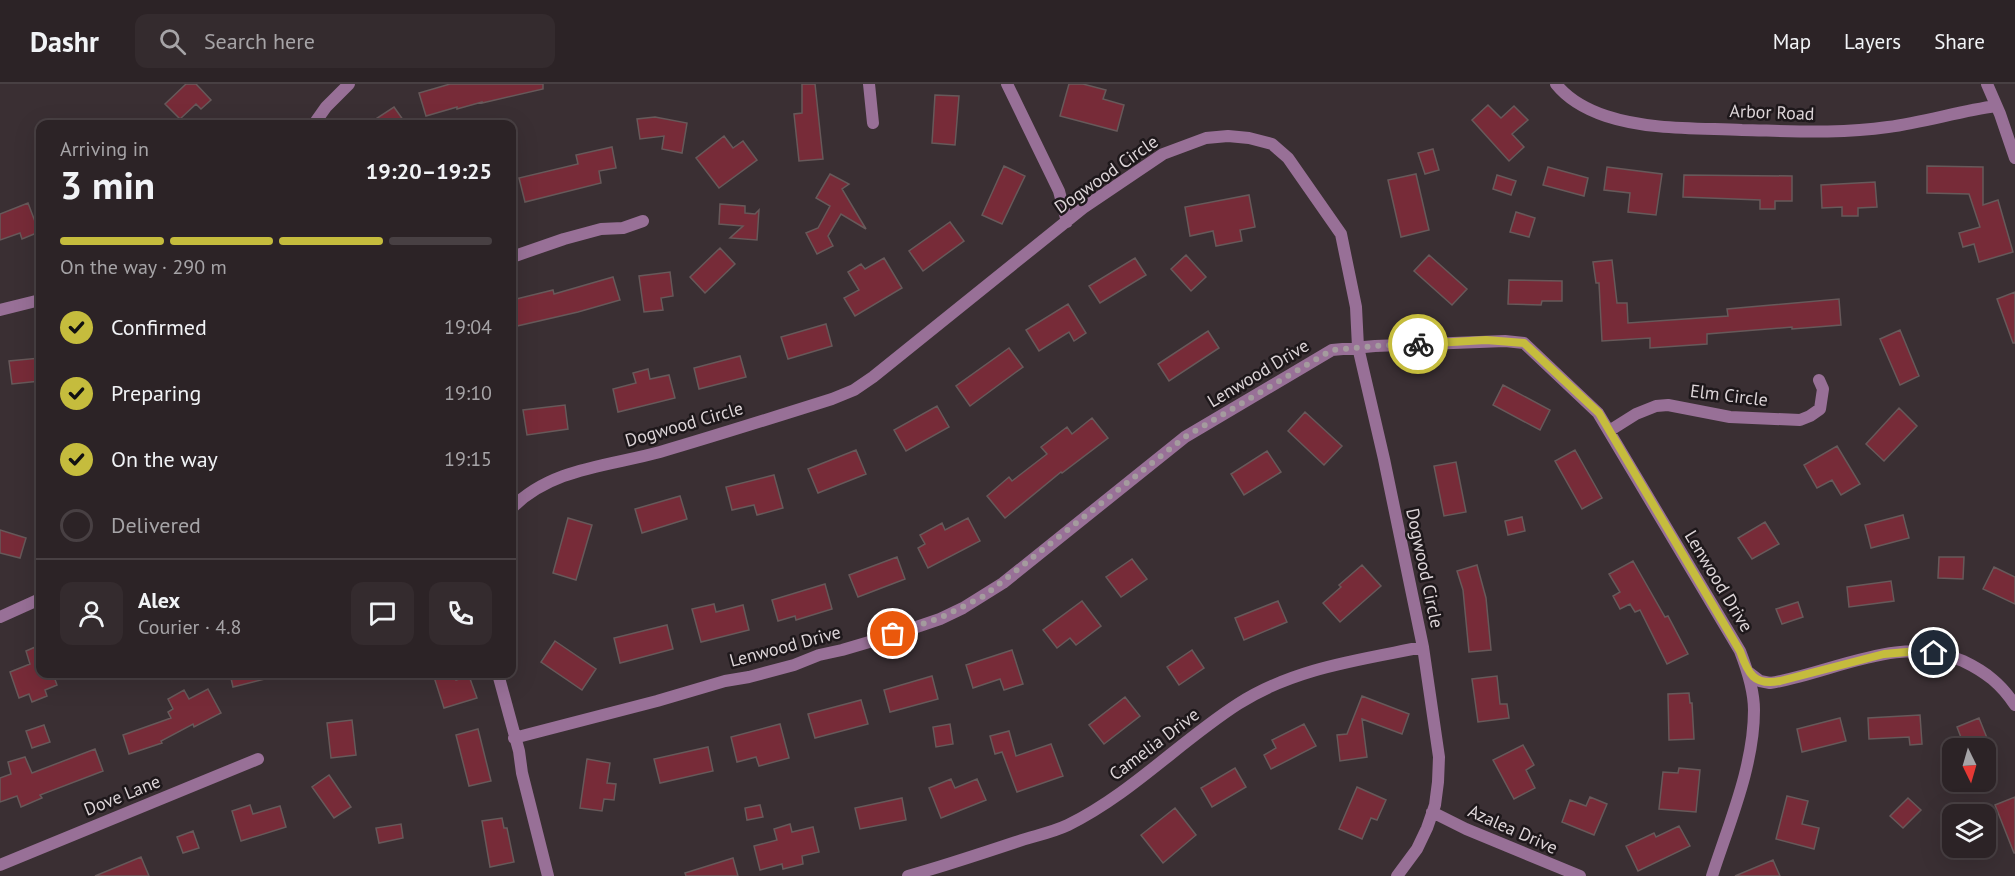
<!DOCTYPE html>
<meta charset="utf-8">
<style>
:root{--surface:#2c2326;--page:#342b2e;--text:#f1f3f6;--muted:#a6a4a7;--line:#484043;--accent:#c5bc3d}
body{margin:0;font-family:"PT Sans",sans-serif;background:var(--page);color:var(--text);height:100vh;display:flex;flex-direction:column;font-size:22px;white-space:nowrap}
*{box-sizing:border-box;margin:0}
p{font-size:20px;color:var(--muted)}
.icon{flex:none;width:33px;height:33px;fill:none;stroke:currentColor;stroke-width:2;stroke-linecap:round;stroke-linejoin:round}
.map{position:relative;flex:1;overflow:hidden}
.drawer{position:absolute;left:36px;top:36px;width:480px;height:558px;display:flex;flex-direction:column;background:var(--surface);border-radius:12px;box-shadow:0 6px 24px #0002,0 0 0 2px var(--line)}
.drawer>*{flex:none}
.needle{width:39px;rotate:175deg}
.tools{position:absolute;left:1942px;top:654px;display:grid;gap:12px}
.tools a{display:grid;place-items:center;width:54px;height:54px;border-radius:12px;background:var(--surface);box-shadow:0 6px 24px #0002,0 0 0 2px var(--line);font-size:30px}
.pin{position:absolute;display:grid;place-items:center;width:51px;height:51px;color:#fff;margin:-26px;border:3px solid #fff;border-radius:50%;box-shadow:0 2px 6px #0007}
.courier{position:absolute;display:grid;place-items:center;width:60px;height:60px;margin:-30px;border:4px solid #c5bc3d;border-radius:50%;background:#fff;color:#222;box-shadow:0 2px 8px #0007}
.summary em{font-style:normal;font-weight:800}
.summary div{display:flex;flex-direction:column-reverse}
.summary{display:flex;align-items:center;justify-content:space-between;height:102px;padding:0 24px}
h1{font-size:39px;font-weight:800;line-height:45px}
.bar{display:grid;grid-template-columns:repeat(4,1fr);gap:9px 6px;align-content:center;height:72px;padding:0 24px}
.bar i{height:8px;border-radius:4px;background:var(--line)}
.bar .current{background:var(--accent)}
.bar p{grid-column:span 4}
.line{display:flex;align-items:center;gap:15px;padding:0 24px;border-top:2px solid var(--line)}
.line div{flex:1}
.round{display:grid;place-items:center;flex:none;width:63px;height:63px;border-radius:12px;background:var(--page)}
ol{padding:0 24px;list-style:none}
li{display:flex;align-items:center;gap:18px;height:66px}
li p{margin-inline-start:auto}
li .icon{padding:6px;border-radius:50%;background:var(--accent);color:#111;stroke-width:4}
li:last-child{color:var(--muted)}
li i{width:33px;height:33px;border:3px solid var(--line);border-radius:50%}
header{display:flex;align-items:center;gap:36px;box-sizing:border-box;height:84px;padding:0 30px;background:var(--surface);border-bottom:2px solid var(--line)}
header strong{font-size:28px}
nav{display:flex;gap:33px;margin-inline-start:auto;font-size:21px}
.search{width:420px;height:54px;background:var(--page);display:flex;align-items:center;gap:15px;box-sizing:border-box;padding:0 21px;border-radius:12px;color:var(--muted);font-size:22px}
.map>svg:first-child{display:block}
.building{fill:#772b38;stroke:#67595a;stroke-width:1.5}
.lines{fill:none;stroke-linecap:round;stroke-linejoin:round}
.street{stroke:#987097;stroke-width:12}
.done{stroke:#a49b9e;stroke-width:6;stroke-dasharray:0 10.8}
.route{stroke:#c5bc3d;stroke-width:8}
.labels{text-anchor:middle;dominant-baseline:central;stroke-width:5;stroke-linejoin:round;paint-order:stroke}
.street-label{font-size:18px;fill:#ddd5d8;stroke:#1e181b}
</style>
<header>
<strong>Dashr</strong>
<div class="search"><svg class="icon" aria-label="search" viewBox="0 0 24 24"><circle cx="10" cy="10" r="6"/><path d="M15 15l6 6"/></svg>Search here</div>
<nav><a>Map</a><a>Layers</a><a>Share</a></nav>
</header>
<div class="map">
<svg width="2015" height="792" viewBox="0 0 2015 792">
<rect width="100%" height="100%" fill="#3a2f33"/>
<path class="building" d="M186,0H196L211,16L201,25L196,20L180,35L165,20Z
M450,0H543V5L482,19V18L457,25V23L426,32L419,9Z
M802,0H815L823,75L799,77L794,30L802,29Z
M1069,0H1083L1106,6L1103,15L1124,21L1117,47L1060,32Z
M935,11L959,12L955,61L932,59Z
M1488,21L1501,34L1514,22L1528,36L1512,50L1524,63L1509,77L1472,36Z
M394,23L406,40H368Z
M655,33L687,39L682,69L662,65L664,52L640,55L637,35Z
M724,52L733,64L743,57L757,76L719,104L696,74Z
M612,63L616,84L599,87L601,99L525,118L519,94L578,80L576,71Z
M1433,65L1439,86L1425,90L1418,69Z
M1004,82L1025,92L1002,140L982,131Z
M1927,82L1983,83V121L1998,116L2013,168L1979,178L1974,160L1963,163L1959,149L1980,143L1969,110L1927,109Z
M1548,83L1588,94L1584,112L1543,101Z
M1607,83L1662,90L1656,131L1628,128L1630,109L1604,106Z
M830,90L849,100L842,105L866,145L841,130L828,152L833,162L817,170L806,149L818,144L830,122L816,114Z
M1416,90L1429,146L1401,153L1388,96Z
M1497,91L1516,97L1511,111L1493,105Z
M1684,91L1792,92V117H1775V125H1760V116L1683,113Z
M1875,98L1877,123L1858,124V132H1842V123L1822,124L1821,101Z
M1249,111L1255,143L1240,146L1242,157L1216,162L1213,147L1190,152L1185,123Z
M28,119L39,148L22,155L20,149L0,156V130Z
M720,120L745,122V129L755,130L759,126L757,156L730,154L743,142L719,140Z
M1516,128L1535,134L1529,153L1510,148Z
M950,138L964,157L923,187L909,167Z
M720,164L735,180L705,209L690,193Z
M1186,171L1206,193L1191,207L1171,185Z
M1429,171L1467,205L1452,221L1414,187Z
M884,174L902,204L855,232L844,214L859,206L848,188L861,180L865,185Z
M1135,174L1146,191L1100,219L1089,202Z
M1612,176L1617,219H1627L1628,239L1728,232L1727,225L1839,215L1841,241L1792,245V243L1707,250V260L1650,264V254L1602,257L1599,199H1596L1593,178Z
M670,188L673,212L661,214L663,226L644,228L639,192Z
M613,193L620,216L578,228L517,242L512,216L553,206L554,210Z
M1509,196L1562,197V217H1542L1541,221L1508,220Z
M2015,208V259H2013L1997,215Z
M1068,220L1086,249L1074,257L1069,248L1039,267L1026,246Z
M826,240L832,262L788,275L781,253Z
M1900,246L1919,292L1900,301L1880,255Z
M1208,247L1219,264L1169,297L1158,280Z
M1009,264L1023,283L970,322L956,302Z
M740,272L746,293L699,305L694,284Z
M40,274V297L12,300L9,277Z
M648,285L650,295L669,291L675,314L618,328L613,305L636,299L633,289Z
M1503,301L1550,326L1540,346L1493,321Z
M565,321L568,345L527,351L523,326Z
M937,322L949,343L906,367L894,346Z
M1899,324L1917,342L1884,377L1866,360Z
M1305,328L1342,362L1324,381L1288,347Z
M1092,334L1108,354L1062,389L1061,388L1005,434L987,412L1009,393L1012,397L1047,370L1041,363L1067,343L1072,350Z
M1837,362L1860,400L1841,411L1832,396L1817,404L1804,381Z
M856,366L866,390L818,409L808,385Z
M1575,366L1602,414L1582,425L1555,377Z
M1267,367L1281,388L1244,411L1231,390Z
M1456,378L1466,428L1444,432L1434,382Z
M774,391L783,424L757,431L754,421L732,426L726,403Z
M680,412L687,435L642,449L635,425Z
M1903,431L1909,454L1871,464L1865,441Z
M1522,433L1525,447L1508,451L1505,437Z
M568,434L592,441L576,496L553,489Z
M968,434L980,457L928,484L918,464L925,460L920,451L942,439L945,446Z
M1765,438L1779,460L1752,475L1738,454Z
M0,446L26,454L20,474L0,469Z
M897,473L905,495L858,513L849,491Z
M1939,473H1964L1963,495L1938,494Z
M1132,475L1147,495L1121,513L1106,493Z
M1633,477L1665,533L1668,532L1688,570L1667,580L1640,526L1635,528L1630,520L1620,525L1613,512L1620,508L1609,490Z
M1362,481L1381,502L1340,538L1323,519L1341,503L1339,501Z
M1477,481L1486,514L1491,566L1469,568L1463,506L1457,487Z
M1994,483L2015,493V520L1983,505Z
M1891,497L1894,517L1849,523L1847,503Z
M825,500L832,525L796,536L795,532L778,537L772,516Z
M1082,517L1101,542L1076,561L1070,554L1057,564L1043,546Z
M1278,517L1287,538L1244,556L1235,534Z
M1798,518L1803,533L1782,540L1776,525Z
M714,520L716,528L743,521L749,546L701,558L692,525Z
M667,541L673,565L620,579L614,554Z
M555,557L596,585L582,606L541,578Z
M40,561V590H53L57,601L45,606L47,612L32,618L29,610L19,614L10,588L30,580L26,567Z
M1012,566L1023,600L1004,606L1000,595L973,604L966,581Z
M1192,566L1204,584L1179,601L1167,583Z
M230,590H268L269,594L233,603Z
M433,590H454L456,596L469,592L477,614L444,624Z
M932,592L938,615L890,628L884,606Z
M1497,592L1500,620H1507L1509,634L1478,638L1472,595Z
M208,605L221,629L194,643L193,640L161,657L162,659L129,670L123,651L171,634L168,628L173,625L168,615L184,606L189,615Z
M1689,609L1690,619H1692L1694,655L1669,656L1668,610Z
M1362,612L1409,630L1402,650L1362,635L1367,673L1340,677L1337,651L1347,650Z
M1125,613L1140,632L1104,660L1089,641Z
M861,616L868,640L815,654L808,630Z
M1920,631L1922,660L1910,661L1909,653L1869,655L1868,634Z
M1840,634L1846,657L1802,668L1797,645Z
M1979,634L1991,664H1965L1957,643Z
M352,636L356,671L331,674L327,639Z
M780,640L789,674L759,682L756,673L737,678L731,653Z
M950,640L953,660L936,663L933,643Z
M1304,640L1316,662L1271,685L1264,671L1276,664L1272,656Z
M44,641L50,658L32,664L26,647Z
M478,645L491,697L469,702L456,651Z
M1009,647L1016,672L1051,660L1063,692L1017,708L1002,668L995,670L990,652Z
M1523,661L1534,681L1526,686L1535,704L1514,715L1493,676Z
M708,663L713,687L660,699L654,675Z
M95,665L103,687L40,711L42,714L21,723L17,712L0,718V694L11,690L8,678L25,673L32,689Z
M587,675L610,679L607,699L616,700L614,716L604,715L602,727L580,724Z
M1235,684L1246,703L1212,723L1201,704Z
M1679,684L1700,686L1696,728L1659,725L1663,688L1678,689Z
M329,691L351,723L334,734L312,703Z
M951,695L955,704L977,695L986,716L941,734L929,704Z
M1357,703L1386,716L1377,736L1371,734L1362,755L1339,745Z
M1787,712L1808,717L1802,740L1819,744L1814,765L1776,755Z
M1590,713L1607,720L1594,751L1562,738L1570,716L1586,722Z
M2015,713V769H2014L1995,721Z
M902,714L906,736L860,745L855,724Z
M1908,714L1921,726L1903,744L1890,732Z
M250,721L253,730L280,722L286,743L241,757L232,727Z
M760,721L763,733L747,736L745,724Z
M1175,724L1196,751L1163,779L1141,751Z
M502,734L504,744H507L514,778L490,783L482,737Z
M401,740L403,754L379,759L376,744Z
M790,740L792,748L813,743L819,768L802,772L803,780L783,785L782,780L760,786L754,762L777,756L774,745Z
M1679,742L1690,762L1638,787L1626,762L1654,749L1656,753Z
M193,747L199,764L183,769L177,753Z
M141,773L149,792H95Z
M733,774L738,792H686L685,789Z
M1773,776L1780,792H1735Z"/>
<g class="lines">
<path class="street" d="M869,0L873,39
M1007,0L1059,107L1067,138
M1556,0C1568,15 1588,26 1606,32C1648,46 1697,44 1742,46C1791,47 1840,50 1888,43C1925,38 1960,27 1996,22
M1987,0L2000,30L2015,74
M314,40L326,23L349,0
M512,173L564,155L601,145L623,144L643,137
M0,226L40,216
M1609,347L1636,330L1656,322L1668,321L1730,333L1800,336L1810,332L1820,325L1823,305L1819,296
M512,424C551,384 609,382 660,368C718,351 775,333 832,315L854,306L873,293L1083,124L1163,70L1206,54L1228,52L1249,54L1272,60L1288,74L1341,150L1356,223L1358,263L1384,375L1423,563L1439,673L1438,698L1435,721L1427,744L1417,765L1397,792
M0,533L40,515
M1747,587L1760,597L1770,599C1833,589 1900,549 1963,577C1986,588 2001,600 2015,621
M498,590L519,667L522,689L548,792
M514,654L657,617L725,597L749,593L794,581L819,571L842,566L893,551L940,535L963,524L1003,499L1185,353L1332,266L1375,262L1505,257L1524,259L1598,329L1740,567C1747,585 1754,607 1754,626C1754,682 1729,739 1712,792
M1432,728L1466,745L1580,792
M0,781L258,675
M908,792C944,782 980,770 1016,758C1033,752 1051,749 1068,741C1131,710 1179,658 1238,620C1294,584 1359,576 1423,563"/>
</g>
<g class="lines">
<path class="done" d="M893,550L940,534L984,512L1185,353L1332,266L1375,262L1418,260"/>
<path class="route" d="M1418,260L1486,256L1524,259L1599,329L1740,567C1748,590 1754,602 1780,597L1884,570L1918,567L1934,569"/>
</g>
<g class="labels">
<g class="street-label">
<text transform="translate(1772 28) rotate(2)">Arbor Road</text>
<text transform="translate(1106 90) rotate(-35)">Dogwood Circle</text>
<text transform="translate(1258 289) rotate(-31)">Lenwood Drive</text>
<text transform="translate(1729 311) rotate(7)">Elm Circle</text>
<text transform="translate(684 340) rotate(-16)">Dogwood Circle</text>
<text transform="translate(1425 484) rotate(78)">Dogwood Circle</text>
<text transform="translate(1719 497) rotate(59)">Lenwood Drive</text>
<text transform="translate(785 562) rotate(-15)">Lenwood Drive</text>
<text transform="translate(1154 660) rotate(-37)">Camelia Drive</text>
<text transform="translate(122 711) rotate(-22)">Dove Lane</text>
<text transform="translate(1513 745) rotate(24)">Azalea Drive</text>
</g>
</g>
</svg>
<div class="tools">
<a><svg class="needle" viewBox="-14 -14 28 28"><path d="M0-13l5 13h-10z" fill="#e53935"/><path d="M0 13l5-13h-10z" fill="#a6a4a7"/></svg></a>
<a><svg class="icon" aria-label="layers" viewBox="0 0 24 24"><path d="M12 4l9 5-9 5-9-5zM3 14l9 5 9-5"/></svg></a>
</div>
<div class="pin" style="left:893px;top:550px;background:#ea580c"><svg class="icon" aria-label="bag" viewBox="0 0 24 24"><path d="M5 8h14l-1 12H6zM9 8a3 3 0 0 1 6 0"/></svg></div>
<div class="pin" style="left:1934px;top:569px;background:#1f2937"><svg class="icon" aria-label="home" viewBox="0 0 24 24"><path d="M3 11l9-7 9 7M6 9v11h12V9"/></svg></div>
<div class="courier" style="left:1418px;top:260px"><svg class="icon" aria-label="bike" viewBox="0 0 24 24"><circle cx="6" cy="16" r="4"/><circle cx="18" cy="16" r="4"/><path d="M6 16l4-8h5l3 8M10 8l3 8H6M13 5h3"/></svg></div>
<section class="drawer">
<div class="summary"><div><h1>3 min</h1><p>Arriving in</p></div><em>19:20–19:25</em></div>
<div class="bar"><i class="current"></i><i class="current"></i><i class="current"></i><i></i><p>On the way · 290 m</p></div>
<ol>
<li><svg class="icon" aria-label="check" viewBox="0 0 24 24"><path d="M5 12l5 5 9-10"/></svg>Confirmed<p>19:04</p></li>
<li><svg class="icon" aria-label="check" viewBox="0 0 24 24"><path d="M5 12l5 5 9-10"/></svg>Preparing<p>19:10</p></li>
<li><svg class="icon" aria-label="check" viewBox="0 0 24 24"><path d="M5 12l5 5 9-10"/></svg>On the way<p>19:15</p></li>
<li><i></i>Delivered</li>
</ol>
<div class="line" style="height:108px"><a class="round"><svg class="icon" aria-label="person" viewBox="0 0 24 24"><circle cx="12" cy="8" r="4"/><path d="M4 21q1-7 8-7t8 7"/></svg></a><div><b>Alex</b><p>Courier · 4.8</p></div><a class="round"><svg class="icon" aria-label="chat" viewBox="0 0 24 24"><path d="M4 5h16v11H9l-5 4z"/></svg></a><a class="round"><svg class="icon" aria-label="phone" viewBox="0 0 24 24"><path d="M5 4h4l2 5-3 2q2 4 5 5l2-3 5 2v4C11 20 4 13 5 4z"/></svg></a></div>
</section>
</div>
